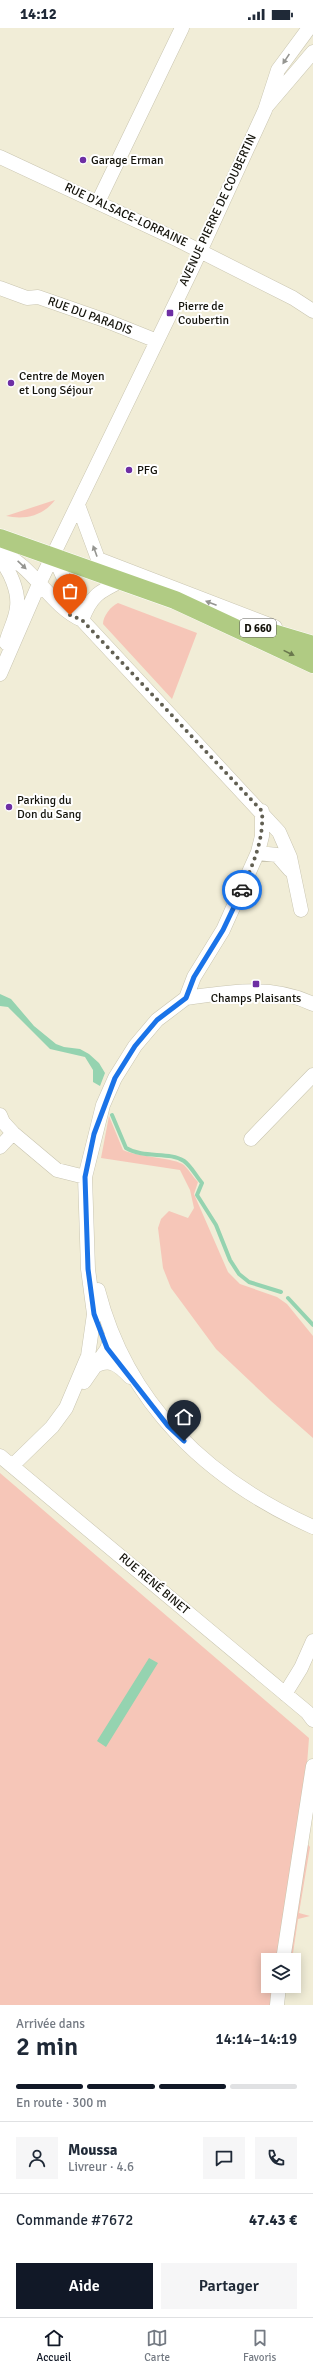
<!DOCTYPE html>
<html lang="fr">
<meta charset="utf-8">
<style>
:root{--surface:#fff;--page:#f6f6f7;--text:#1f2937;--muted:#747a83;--line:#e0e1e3;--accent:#111827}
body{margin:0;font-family:Signika,sans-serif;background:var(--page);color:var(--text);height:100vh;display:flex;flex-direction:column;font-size:15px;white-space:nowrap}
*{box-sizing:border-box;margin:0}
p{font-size:13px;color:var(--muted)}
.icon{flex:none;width:22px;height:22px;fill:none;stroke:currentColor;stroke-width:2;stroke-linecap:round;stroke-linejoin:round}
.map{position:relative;height:1977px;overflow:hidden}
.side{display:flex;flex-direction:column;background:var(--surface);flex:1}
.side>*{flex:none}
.tools{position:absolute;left:261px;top:1925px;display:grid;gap:8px}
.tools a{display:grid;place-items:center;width:40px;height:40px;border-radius:0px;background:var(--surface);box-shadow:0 2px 10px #0003;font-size:20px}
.pin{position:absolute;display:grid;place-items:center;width:34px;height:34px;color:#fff;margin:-41px -17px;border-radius:50% 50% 50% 0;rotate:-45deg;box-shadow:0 0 4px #0007}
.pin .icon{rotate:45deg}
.courier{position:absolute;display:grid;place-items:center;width:40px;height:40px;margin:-20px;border:3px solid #1a73e8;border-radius:50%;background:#fff;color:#222;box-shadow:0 1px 5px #0007}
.head em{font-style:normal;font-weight:600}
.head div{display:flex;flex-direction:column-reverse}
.head{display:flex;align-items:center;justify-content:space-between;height:68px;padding:0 16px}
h1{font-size:26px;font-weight:600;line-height:30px}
.bar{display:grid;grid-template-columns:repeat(4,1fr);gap:6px 4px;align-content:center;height:48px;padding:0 16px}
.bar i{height:5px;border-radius:3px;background:var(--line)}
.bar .on{background:var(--accent)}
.bar p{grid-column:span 4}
.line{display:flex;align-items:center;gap:10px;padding:0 16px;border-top:1px solid var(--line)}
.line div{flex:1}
.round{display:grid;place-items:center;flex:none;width:42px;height:42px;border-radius:0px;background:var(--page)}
.primary-button{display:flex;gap:8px;margin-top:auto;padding:8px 16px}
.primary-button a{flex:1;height:46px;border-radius:0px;background:var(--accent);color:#fff;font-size:16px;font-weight:600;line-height:46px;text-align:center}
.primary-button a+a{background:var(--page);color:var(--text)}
.status{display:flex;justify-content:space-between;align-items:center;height:28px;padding:0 20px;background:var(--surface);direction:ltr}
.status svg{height:11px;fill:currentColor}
.menu{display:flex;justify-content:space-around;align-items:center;height:56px;border-top:1px solid var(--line);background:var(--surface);font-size:11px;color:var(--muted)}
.menu a{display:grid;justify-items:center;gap:2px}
.menu .on{color:var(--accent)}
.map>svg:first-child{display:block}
.green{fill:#f6c6b8}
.water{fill:#95d3b0}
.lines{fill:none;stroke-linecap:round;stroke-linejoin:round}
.stream{stroke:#95d3b0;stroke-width:4}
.minor-casing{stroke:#c9c5b0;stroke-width:15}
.major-casing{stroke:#fff;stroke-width:19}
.minor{stroke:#fff;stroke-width:14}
.major{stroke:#b0cb83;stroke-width:18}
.oneway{fill:#959591}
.oneway2{fill:#6a784d}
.done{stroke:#615f52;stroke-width:4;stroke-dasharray:0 7.2}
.route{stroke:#1a73e8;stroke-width:5}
.poi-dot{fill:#6e2fa4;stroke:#fff;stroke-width:1.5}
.labels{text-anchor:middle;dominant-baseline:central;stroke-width:4;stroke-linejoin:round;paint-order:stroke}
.shield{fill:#fff;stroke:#5a5a54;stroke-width:1}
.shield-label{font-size:11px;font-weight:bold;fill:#14130b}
.poi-label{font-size:12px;fill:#14130b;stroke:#fff;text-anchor:start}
.street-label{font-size:12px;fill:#14130b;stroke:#fff}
</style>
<div class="status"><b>14:12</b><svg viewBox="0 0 49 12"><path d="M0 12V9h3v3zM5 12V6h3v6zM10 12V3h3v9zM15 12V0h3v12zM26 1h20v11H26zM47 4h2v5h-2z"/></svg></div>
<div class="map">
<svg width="313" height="1977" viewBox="0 0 313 1977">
<rect width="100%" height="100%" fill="#f1edd7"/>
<path class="green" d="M55,472C43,488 25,492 6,488Z
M118,575L197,605L172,671L103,596C103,588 111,578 118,575Z
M109,1088L123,1122C137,1129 176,1130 184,1137C189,1142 193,1149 198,1154L194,1166L228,1244L240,1256L277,1269L287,1276L313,1308V1410L271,1373L216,1321L171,1260L163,1240L158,1200L161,1191L169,1183L188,1190L194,1180L190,1162L180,1142L101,1130Z
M0,1445L309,1710L306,1750L277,1932H268V1958H273L270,1977H0Z
M306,1814L310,1819L299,1885L310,1888L298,1891L292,1932H287Z"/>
<path class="water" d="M0,966L11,971L34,998L56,1016L64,1019L80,1021L89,1026L99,1035L105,1045L100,1058L93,1054V1042L85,1029L50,1021L8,979L0,978Z
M149,1630L158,1635L106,1719L97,1713Z"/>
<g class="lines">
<path class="stream" d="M112,1087L126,1120C144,1131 169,1123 184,1133C191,1138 196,1148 202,1155L197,1167L216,1197L230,1232L239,1246L249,1254L281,1264
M288,1270L313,1297"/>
<g class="minor-casing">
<path id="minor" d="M267,78L313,24
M0,129L178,212L293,270L313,283
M98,174L182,0
M0,260L27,270L38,269L107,293L157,313
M78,477L98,531L275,599
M0,524C34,538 49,577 82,592
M54,528L82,592L279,804L290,829L301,882
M0,532C10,542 19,564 17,579C16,591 9,603 6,615
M82,592C91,567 100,563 123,552
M0,646L39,556L191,243L265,82L278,42L309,0
M258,825L277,827L290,842
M186,970C229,964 272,956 313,976
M0,1087L3,1094L13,1105L57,1142L85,1149
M251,1111L313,1047
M0,1119L13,1105
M98,1262C127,1376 208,1452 313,1499
M92,1340C109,1329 118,1336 130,1349
M84,1354L107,1321L112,1305
M0,1428L307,1684L313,1692
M12,1438L52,1399L66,1380L88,1328L94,1286L88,1241L85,1149L103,1077L115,1050L135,1018L157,992L186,970L194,949L223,902L258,824L262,808V783
M285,1666L301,1640L313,1613
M283,1932L313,1738
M277,1977L279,1958"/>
</g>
<g class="major-casing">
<path id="major" d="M0,510L175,572L313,636
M260,601L313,617"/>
</g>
<use href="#minor" class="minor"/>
<use href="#major" class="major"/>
</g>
<defs><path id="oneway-solid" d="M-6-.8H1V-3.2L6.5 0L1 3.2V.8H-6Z"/></defs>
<g class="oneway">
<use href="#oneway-solid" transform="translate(286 31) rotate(124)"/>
<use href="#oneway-solid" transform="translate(95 523) rotate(-110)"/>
<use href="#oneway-solid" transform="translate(22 537) rotate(43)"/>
<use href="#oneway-solid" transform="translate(211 575) rotate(-159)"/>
</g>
<use class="oneway2" href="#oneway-solid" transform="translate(289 625) rotate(26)"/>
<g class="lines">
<path class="done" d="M70,587L82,592L262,783C264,813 253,835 242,862"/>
<path class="route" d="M184,1413L168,1398L107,1320L94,1286L88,1241L85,1149L94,1106L115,1050L135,1018L157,992L186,970L194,949L223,902L242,862"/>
</g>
<g class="poi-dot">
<circle cx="83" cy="132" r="4"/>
<rect x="166" y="281" width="8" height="8" rx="2"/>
<circle cx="11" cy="355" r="4"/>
<circle cx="129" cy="442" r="4"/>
<circle cx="9" cy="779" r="4"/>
<rect x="252" y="952" width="8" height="8" rx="2"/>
</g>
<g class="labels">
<rect class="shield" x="240" y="591" width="36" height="18" rx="3"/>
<g class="shield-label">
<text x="258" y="600">D 660</text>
</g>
<g class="poi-label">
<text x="91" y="132">Garage Erman</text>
<text x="178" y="278">Pierre de<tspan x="178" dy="14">Coubertin</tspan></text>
<text x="19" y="348">Centre de Moyen<tspan x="19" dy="14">et Long Séjour</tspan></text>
<text x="137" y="442">PFG</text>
<text x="17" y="772">Parking du<tspan x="17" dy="14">Don du Sang</tspan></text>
<text x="256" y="970" text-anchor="middle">Champs Plaisants</text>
</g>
<g class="street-label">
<text transform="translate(218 182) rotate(-65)">AVENUE PIERRE DE COUBERTIN</text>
<text transform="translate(126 187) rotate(25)">RUE D'ALSACE-LORRAINE</text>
<text transform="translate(90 288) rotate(20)">RUE DU PARADIS</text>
<text transform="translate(154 1556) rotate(40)">RUE RENÉ BINET</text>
</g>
</g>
</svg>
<div class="tools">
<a><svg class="icon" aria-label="layers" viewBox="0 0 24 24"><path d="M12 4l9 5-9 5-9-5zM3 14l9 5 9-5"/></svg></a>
</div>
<div class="pin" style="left:70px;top:587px;background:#ea580c"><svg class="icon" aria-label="bag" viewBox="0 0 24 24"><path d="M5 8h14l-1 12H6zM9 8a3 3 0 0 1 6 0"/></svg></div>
<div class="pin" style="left:184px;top:1413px;background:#1f2937"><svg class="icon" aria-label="home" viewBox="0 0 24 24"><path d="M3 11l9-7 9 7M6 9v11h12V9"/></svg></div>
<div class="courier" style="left:242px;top:862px"><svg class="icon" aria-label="car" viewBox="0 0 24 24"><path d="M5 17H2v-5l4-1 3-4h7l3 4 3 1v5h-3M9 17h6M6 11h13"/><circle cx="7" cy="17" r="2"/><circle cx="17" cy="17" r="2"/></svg></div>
</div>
<section class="side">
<div class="head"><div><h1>2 min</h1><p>Arrivée dans</p></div><em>14:14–14:19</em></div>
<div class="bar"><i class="on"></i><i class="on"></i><i class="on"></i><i></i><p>En route · 300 m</p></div>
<div class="line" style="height:72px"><a class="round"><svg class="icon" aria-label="person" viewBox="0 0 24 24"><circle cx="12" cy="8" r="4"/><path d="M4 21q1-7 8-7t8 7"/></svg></a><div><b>Moussa</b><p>Livreur · 4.6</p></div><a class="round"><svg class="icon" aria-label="chat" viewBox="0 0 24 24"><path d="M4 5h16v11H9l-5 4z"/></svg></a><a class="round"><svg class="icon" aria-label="phone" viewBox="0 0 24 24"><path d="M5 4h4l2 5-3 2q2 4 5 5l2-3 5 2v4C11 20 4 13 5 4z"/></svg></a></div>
<div class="line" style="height:52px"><div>Commande #7672</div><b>47.43 €</b></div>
<div class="primary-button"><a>Aide</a><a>Partager</a></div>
</section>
<nav class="menu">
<a class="on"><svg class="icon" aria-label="home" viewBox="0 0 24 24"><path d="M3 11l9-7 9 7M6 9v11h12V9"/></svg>Accueil</a>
<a><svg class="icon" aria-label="map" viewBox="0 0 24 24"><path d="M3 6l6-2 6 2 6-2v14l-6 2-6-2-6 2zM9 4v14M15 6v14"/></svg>Carte</a>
<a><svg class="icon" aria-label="saved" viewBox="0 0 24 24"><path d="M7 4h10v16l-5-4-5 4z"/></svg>Favoris</a>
</nav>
